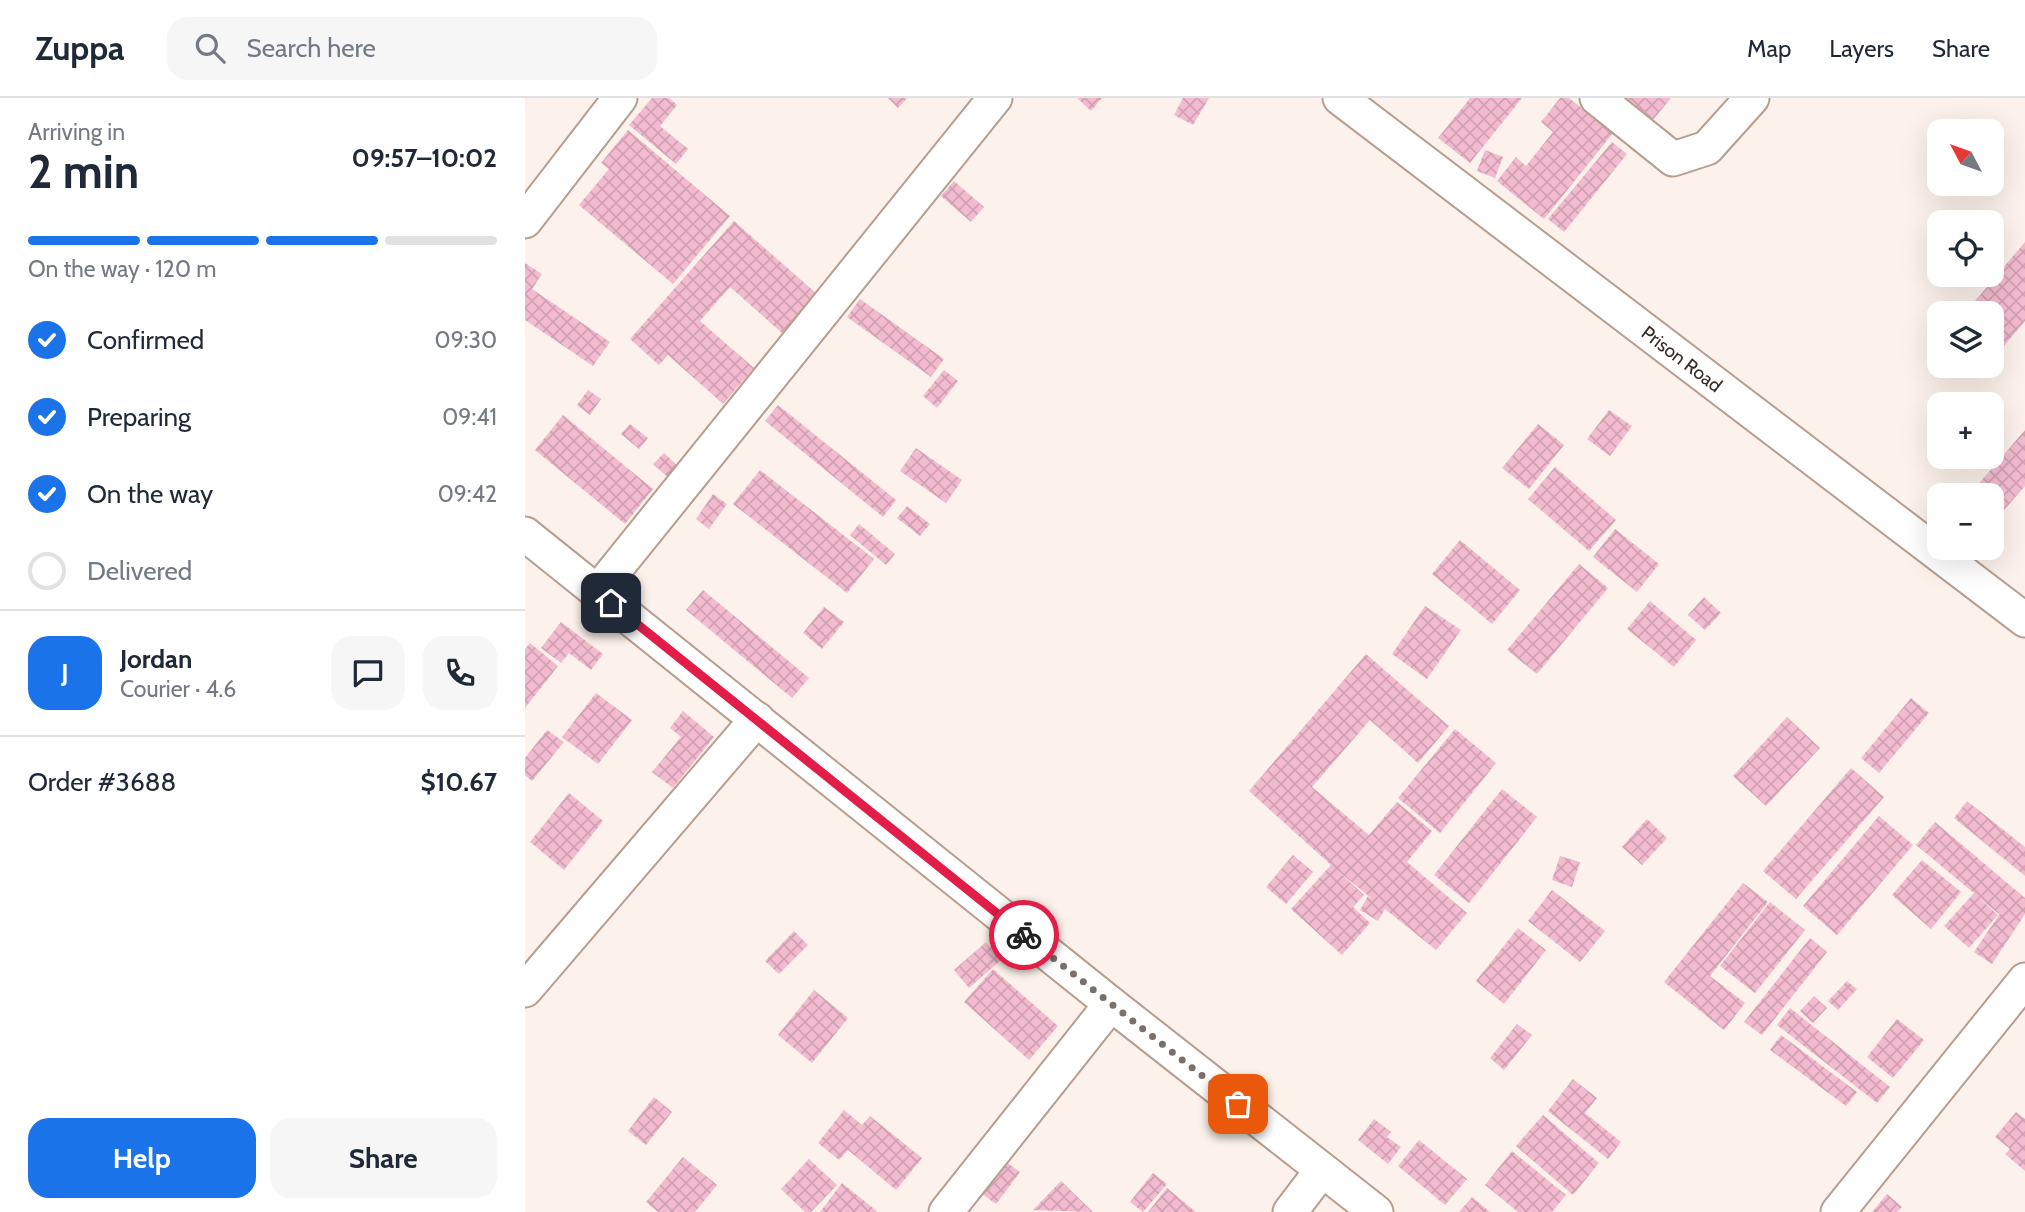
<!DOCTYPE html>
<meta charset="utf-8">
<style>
:root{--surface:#fff;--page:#f6f6f7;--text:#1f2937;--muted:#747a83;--line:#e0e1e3;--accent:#1a73e8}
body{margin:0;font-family:Cabin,sans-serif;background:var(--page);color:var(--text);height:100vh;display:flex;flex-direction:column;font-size:26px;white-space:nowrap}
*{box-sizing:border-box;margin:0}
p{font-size:23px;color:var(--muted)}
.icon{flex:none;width:38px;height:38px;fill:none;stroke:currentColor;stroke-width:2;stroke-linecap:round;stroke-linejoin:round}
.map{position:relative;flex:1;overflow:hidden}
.sheet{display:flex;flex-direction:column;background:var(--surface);width:525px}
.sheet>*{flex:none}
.needle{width:46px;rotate:311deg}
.fabs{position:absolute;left:1402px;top:21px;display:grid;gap:14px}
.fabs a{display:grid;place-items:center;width:77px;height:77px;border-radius:14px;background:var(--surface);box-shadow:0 7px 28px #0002;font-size:35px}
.pin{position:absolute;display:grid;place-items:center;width:60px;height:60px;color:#fff;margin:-30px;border-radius:14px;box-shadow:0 4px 10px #0006}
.courier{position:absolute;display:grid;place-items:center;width:70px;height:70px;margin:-35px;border:5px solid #e11d48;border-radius:50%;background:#fff;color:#222;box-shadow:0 2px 9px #0007}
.overview em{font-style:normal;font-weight:700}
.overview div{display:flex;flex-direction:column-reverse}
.overview{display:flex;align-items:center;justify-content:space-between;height:119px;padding:0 28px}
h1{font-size:46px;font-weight:700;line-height:52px}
.bar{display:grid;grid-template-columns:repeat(4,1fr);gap:10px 7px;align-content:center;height:84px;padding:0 28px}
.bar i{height:9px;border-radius:5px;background:var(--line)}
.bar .on{background:var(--accent)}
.bar p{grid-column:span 4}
.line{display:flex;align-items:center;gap:18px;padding:0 28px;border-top:2px solid var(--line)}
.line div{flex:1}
.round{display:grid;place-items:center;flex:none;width:74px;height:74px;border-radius:21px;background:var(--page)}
ol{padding:0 28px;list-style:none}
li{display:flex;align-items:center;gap:21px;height:77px}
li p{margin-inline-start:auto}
li .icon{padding:7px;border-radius:50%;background:var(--accent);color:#fff;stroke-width:4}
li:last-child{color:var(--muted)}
li i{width:38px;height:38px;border:4px solid var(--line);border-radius:50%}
.primary-button{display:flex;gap:14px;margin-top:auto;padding:14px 28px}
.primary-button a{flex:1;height:80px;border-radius:21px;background:var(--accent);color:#fff;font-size:28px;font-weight:700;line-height:80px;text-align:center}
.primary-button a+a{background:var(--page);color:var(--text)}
header{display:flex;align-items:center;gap:42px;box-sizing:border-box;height:98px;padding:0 35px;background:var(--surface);border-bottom:2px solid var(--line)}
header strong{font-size:33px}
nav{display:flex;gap:38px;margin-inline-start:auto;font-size:24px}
.search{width:490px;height:63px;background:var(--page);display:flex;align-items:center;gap:18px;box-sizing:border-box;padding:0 24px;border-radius:21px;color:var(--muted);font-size:26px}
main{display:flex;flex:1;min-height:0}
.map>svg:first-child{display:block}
.building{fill:url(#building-cross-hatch)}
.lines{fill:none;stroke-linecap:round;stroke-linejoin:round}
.minor-casing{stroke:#b79e8f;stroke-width:37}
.minor{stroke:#fff;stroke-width:33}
.done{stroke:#7b716c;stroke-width:7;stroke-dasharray:0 12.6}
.route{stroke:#e11d48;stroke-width:9}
.labels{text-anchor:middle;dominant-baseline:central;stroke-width:5;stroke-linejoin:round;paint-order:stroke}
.street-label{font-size:19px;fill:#362c27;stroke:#fcf2eb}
</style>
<header>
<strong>Zuppa</strong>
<div class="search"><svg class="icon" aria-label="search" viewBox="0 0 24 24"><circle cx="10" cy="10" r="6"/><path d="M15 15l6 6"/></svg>Search here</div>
<nav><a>Map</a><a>Layers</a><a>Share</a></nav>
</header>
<main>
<section class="sheet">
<div class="overview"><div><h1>2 min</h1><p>Arriving in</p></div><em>09:57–10:02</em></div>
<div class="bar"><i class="on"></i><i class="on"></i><i class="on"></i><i></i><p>On the way · 120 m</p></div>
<ol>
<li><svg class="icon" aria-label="check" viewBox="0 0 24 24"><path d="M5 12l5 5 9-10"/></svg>Confirmed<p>09:30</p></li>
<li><svg class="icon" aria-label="check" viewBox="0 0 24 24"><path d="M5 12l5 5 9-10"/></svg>Preparing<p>09:41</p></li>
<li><svg class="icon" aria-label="check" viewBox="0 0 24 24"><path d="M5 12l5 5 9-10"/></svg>On the way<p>09:42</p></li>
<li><i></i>Delivered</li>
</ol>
<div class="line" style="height:126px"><b class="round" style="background:var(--accent);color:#fff">J</b><div><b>Jordan</b><p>Courier · 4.6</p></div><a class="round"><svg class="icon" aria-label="chat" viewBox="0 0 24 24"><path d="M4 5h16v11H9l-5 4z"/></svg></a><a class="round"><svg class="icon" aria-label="phone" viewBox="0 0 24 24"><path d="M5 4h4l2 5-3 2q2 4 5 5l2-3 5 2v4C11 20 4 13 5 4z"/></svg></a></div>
<div class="line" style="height:91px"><div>Order #3688</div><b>$10.67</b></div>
<div class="primary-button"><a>Help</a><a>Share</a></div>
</section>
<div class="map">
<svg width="1500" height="1114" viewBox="0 0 1500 1114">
<defs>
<pattern id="building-cross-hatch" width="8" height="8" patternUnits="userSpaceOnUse" patternTransform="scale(1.75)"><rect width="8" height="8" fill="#f3bbcf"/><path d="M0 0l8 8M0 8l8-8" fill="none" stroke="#d1a1b2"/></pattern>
</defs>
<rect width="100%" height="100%" fill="#fcf2eb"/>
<path class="building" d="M127,0H144L152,7L135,28L163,51L151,66L104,27Z
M363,0H382L373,10Z
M552,0H577L566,13Z
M658,0H684L668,27L649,17Z
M945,0H997L945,65L913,40Z
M1035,0H1044L1088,35L1019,121L972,83L991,59L1001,68L1028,34L1016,24Z
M1101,0H1146L1128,22Z
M103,32L205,118L148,186L54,107L84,71L76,65Z
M1087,44L1102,56L1039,134L1023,121Z
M960,52L978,59L970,80L952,73Z
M429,83L459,109L446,124L416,98Z
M209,123L292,196L257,235L205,189L175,223L229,270L198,306L143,257L134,267L105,241Z
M1500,144V223L1466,263V215H1440Z
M0,165L17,176L7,191L85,244L68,268L0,222Z
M335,201L419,261L406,279L322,219Z
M1438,268H1463L1452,280Z
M419,272L433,283L412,310L398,298Z
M63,292L76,301L65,317L52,307Z
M253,307L371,402L358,419L240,323Z
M1084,312L1107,328L1085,358L1062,341Z
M38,317L128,391L100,426L10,352Z
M105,326L123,340L114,351L96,336Z
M1013,326L1039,347L1004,391L977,370Z
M1500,332V388L1466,427V397H1444Z
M391,350L437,382L421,405L375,373Z
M139,355L155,370L145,381L128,366Z
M1030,369L1091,422L1064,453L1003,401Z
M235,372L349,461L322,495L208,406Z
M188,396L202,406L184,431L171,421Z
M382,408L405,426L395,438L372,420Z
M334,426L370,456L361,467L325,437Z
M1090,431L1134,466L1112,494L1068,459Z
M935,442L995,492L967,526L907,476Z
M1054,466L1083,490L1012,576L982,552Z
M178,492L284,580L267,600L161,512Z
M1179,499L1196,515L1180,532L1163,517Z
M1125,503L1171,542L1149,569L1102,531Z
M900,508L936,532L902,581L867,556Z
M299,509L319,524L297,551L278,535Z
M36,524L78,556L66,572L44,555L36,565L16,550Z
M5,545L33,568L0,610V551Z
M841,556L924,628L893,665L845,622L787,689L844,737L872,704L907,733L882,764L942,815L911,852L860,811L853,823L835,812L843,798L850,803L814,774L839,797L828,809L845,825L817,857L766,811L806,767L724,693Z
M71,595L107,622L73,666L37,639Z
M1386,600L1404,615L1354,675L1336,660Z
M158,613L189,639L148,690L127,674L156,639L145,630Z
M1262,619L1295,650L1241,708L1208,678Z
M930,631L971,665L915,735L873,700Z
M22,632L39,644L7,683L0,677V660Z
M1326,670L1359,699L1271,801L1238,773Z
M977,691L1012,719L944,805L909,777Z
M44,695L78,723L39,772L5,744Z
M1442,703L1500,749V778L1429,720Z
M1354,718L1388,747L1312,837L1278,808Z
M1122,721L1142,740L1117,767L1097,749Z
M1410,724L1500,800V816L1467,866L1449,854L1476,814L1474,816L1453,799L1473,817L1444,850L1419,828L1449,795L1391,747Z
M768,757L788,774L761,806L741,789Z
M1035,758L1055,764L1047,789L1027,782Z
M1397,762L1436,794L1406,831L1367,797Z
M1218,785L1243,804L1185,878L1220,905L1199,932L1139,884Z
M1027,792L1080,833L1055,864L1003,823Z
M1245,804L1280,832L1230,895L1195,868Z
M993,830L1021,852L979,906L951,883Z
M269,833L283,847L254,876L240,863Z
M1285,840L1302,854L1237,937L1219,924Z
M461,844L476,862L444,890L429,872Z
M468,871L533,928L504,962L439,904Z
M1322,883L1332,891L1313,912L1303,903Z
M289,892L323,920L287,965L253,937Z
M1289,898L1302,910L1288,925L1275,913Z
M1265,910L1365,989L1352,1005L1252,927Z
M1372,921L1399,942L1368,980L1342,959Z
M992,926L1007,937L979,972L965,960Z
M1256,937L1332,994L1321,1008L1245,952Z
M1048,981L1072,1000L1060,1015L1096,1044L1083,1061L1023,1013Z
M129,999L147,1014L121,1047L103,1033Z
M319,1012L337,1027L345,1018L397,1060L371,1092L323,1052L314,1062L293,1045Z
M1491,1014L1500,1021V1073L1480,1056L1485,1051L1470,1039Z
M1018,1017L1074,1065L1048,1097L991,1048Z
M849,1021L866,1034L862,1039L876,1049L863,1066L833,1042Z
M894,1042L942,1081L920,1107L873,1068Z
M987,1053L1041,1097L1027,1114H993L960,1087Z
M158,1059L192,1087L170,1114H133L121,1104Z
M284,1061L312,1087L286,1114H280L256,1091Z
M481,1064L495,1074L471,1106L457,1096Z
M628,1075L642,1086L618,1114L605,1104Z
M536,1083L568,1114L508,1112Z
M317,1085L353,1114H295Z
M642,1090L671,1114H623Z
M1362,1096L1377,1109L1372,1114H1347Z
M947,1099L965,1114H934Z"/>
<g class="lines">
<g class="minor-casing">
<g id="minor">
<path id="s1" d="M815,0L1500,522"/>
<path d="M1072,0L1148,61L1182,50L1227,0"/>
<path d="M0,123L95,0"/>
<path d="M0,436L586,906L851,1114"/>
<path d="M72,494L470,0"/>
<path d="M0,892L232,621"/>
<path d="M421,1114L586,906"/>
<path d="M765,1114L797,1072"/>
<path d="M1313,1114L1500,882"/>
</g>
</g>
<use href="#minor" class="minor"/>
</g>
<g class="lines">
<path class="done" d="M499,837L713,1006"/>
<path class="route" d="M86,505L499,837"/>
</g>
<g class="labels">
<g class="street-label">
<text stroke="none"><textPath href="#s1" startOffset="430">Prison Road</textPath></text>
</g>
</g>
</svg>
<div class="fabs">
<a><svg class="needle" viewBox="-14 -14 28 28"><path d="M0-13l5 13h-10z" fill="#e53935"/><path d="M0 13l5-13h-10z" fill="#747a83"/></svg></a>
<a><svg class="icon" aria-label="locate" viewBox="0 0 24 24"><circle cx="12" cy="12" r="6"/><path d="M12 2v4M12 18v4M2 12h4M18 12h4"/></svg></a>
<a><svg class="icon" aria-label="layers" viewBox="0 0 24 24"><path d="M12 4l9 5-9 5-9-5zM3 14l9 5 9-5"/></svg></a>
<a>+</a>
<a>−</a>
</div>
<div class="pin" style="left:713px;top:1006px;background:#ea580c"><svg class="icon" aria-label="bag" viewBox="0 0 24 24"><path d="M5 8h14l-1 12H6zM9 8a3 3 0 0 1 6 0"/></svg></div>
<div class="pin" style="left:86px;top:505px;background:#1f2937"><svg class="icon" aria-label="home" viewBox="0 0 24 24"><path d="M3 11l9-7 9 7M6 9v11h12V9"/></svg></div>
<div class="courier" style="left:499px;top:837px"><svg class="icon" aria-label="bike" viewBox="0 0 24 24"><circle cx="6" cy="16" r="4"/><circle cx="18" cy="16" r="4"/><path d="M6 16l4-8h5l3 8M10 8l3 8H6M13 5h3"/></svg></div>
</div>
</main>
